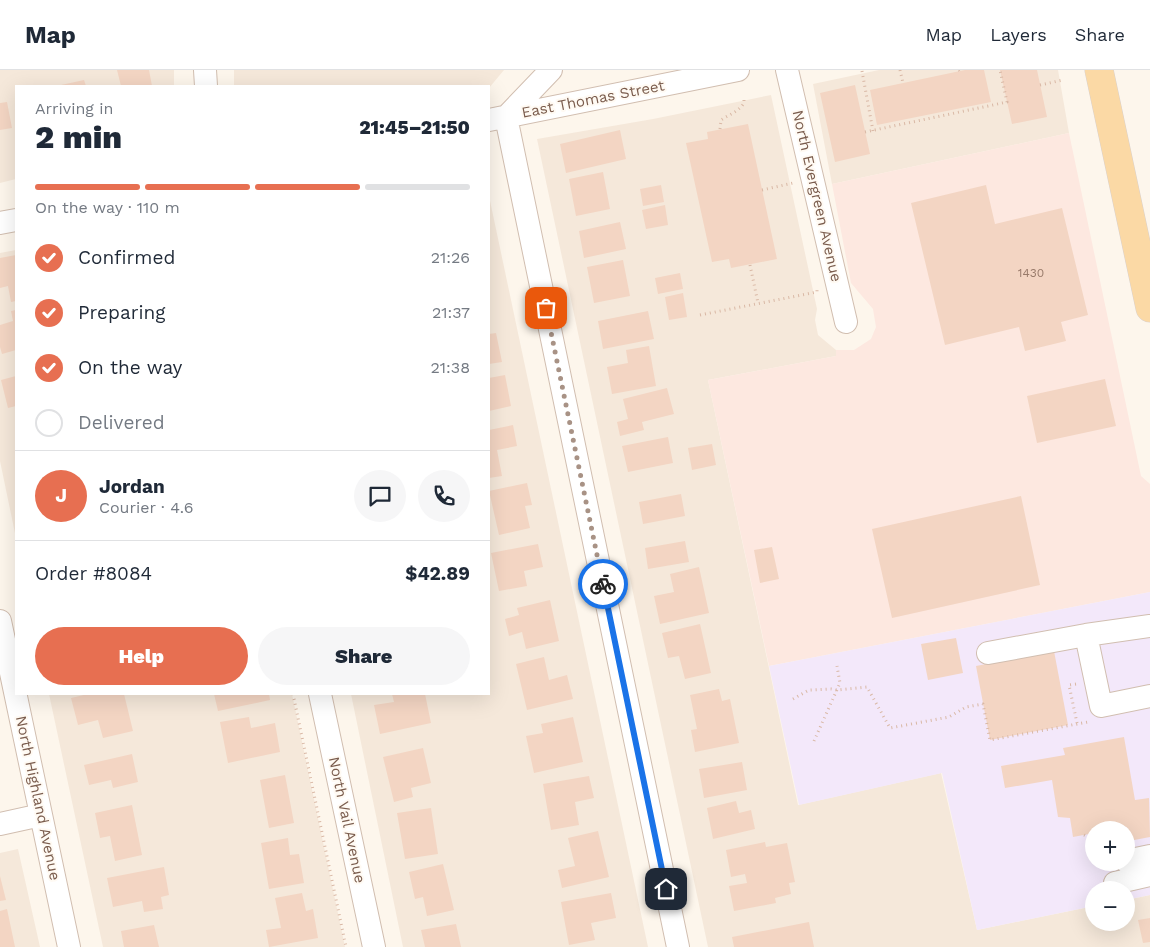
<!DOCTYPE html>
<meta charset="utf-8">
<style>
:root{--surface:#fff;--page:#f6f6f7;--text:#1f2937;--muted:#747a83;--line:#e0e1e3;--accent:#e76f51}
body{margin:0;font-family:"Work Sans",sans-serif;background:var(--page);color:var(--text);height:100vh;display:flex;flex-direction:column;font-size:19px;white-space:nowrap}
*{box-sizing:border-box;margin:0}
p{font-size:16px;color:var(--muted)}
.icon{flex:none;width:28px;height:28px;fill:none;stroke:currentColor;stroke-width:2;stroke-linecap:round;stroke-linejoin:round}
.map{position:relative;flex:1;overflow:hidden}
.side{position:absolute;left:15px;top:15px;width:475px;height:610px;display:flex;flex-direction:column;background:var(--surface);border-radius:0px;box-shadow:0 5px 20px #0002}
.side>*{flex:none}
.buttons{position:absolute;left:1085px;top:751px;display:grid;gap:10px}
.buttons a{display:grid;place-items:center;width:50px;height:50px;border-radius:50%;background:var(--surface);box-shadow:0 5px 20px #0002;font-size:25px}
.pin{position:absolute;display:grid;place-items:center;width:42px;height:42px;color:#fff;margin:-21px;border-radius:10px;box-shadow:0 2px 8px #0006}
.courier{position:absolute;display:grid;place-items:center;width:50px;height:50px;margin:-25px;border:4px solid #1a73e8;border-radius:50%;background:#fff;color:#222;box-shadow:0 1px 6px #0007}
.summary em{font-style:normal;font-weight:800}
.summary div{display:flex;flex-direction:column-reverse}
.summary{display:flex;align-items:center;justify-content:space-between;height:85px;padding:0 20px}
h1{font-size:32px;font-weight:800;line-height:38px}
.bar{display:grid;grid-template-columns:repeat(4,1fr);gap:8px 5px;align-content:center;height:60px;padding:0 20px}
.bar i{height:6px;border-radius:4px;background:var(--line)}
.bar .active{background:var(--accent)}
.bar p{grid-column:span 4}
.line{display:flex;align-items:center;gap:12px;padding:0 20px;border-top:1px solid var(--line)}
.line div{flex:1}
.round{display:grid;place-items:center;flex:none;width:52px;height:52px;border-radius:26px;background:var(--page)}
ol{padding:0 20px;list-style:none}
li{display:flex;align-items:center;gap:15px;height:55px}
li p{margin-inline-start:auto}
li .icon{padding:5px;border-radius:50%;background:var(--accent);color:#fff;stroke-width:4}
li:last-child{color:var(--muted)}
li i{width:28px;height:28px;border:2px solid var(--line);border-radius:50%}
.primary-button{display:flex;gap:10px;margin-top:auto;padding:10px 20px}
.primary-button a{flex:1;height:58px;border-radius:30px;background:var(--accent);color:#fff;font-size:20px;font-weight:800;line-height:58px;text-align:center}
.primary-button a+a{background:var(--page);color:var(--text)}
header{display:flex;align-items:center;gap:30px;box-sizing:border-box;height:70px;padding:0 25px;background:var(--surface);border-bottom:1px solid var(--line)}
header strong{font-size:24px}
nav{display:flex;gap:28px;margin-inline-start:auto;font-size:18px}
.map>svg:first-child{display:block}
.residential{fill:#f5e8da}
.commercial{fill:#fde8e0}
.education{fill:#f3e8fa;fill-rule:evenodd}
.building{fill:#f3d5c3}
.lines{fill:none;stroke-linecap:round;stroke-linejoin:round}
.minor-casing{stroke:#d1beb0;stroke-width:24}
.major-casing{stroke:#dad1cd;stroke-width:29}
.path{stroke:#d9b8a5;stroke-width:3;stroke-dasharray:1 4;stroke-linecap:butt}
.minor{stroke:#fff;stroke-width:22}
.major{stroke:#fbd9a5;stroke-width:28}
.done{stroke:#a89285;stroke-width:5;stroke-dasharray:0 9}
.route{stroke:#1a73e8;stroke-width:6}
.labels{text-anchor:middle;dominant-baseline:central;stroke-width:4;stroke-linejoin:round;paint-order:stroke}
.number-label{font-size:12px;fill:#987a6a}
.street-label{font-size:15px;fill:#7a5c4d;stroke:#fffaf3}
</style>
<header>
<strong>Map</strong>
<nav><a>Map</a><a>Layers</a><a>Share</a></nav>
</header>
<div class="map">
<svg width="1150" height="877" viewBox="0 0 1150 877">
<rect width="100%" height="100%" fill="#fdf6ec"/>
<path class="residential" d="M0,0H174V16H16V109L0,113Z
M234,0H504L489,18V16H234Z
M879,0H1058L1069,63L832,114L813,14Z
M771,25L817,239L815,250L818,265L836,280V286L708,310L798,735L941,703L977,860L1094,836V852H1126V830L1150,825V877H708L537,69L653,49Z
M489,126L648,877H403L351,624H489Z
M16,180V468L0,391V183Z
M49,624H292L345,877H103Z
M18,779L40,877H0V783Z"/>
<path class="commercial" d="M1069,63L1141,406L1150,414V522L769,596L708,310L836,286V280H854L871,269L876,257L873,239L851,213L832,114Z"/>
<path class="education" d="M1150,522V825L1126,830V820H1094V836L977,860L942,703L799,735L769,596ZM1094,760H1126V792H1094Z"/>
<path class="building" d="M117,0H149L152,16H121Z
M965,0H984L991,32L877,55L870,20Z
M1000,0H1037L1047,47L1012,54Z
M84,10L86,16H61V15Z
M855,15L870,84L835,92L820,23Z
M7,32L12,58L0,60V33Z
M748,54L777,189L731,198L729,189L712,192L686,73L708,69L707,62Z
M620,60L626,89L566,103L560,74Z
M603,102L610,139L576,146L569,109Z
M661,115L664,132L643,136L640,119Z
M986,115L995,154L1062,138L1088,245L1061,252L1066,271L1025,281L1019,257L945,275L911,133Z
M665,135L668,155L646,159L642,140Z
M620,152L626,179L584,188L579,161Z
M16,185V231L11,232L8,216L0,218V188Z
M623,190L630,226L594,233L587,197Z
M680,203L683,219L658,224L655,208Z
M683,223L687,247L669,250L665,227Z
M16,240V280L2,284L0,277V255L13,251L11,241Z
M648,241L654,269L603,279L598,251Z
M496,263L502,292L489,294V264Z
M649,276L656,316L612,324L607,297L628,293L626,280Z
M505,305L511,336L489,341V308Z
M16,306V336L8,338L1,310Z
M1105,309L1116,356L1037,373L1027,326Z
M667,318L674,344L642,352L644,360L620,366L617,352L628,349L623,329Z
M513,355L517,376L497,380L502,406L489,408V360Z
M668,367L673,393L628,402L622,376Z
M712,374L716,395L692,400L688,378Z
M527,413L532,435L525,436L530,458L499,465L489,421Z
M681,424L685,446L643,454L639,432Z
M1021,426L1040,515L892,548L872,459Z
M685,471L689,492L648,499L645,478Z
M538,474L543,497L524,501L527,516L499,521L491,483Z
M772,477L779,509L760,513L754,480Z
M699,497L709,543L660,554L654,526L674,522L670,504Z
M550,530L559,571L526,579L522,562L509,566L505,549L519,545L517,538Z
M700,554L711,603L685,609L679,586L668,588L662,563Z
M956,568L963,603L928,610L921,574Z
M1054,581L1068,655L990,670L976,596Z
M544,587L549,610L567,605L573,629L527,640L516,594Z
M719,619L722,631L730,629L739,673L695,682L691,660L697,659L690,625Z
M88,624H124L133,661L103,668L98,650L78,655L71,628Z
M214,624H269L270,630L218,641Z
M392,624H425L431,653L380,664L374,635L394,632Z
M249,647L251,658L275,653L280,682L228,693L220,652Z
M573,647L583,692L534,703L526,666L543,663L541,654Z
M1124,667L1135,730L1149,728L1150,767L1129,771L1127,757L1110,760H1094V763L1073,767L1070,748L1058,747L1052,710L1005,718L1001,696L1065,685L1063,678Z
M423,678L431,713L411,718L413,727L394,732L383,687Z
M132,684L138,712L113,718L111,710L89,715L84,695Z
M742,692L747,720L704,728L699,699Z
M285,705L294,753L269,758L260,710Z
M589,706L594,728L575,732L579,755L551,760L543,714Z
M736,731L739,743L751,740L755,759L713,769L707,738Z
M132,735L142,785L115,791L110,766L100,768L95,743Z
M431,738L438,784L405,789L397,743Z
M598,761L609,807L562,818L558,800L575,796L568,768Z
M288,768L290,785L299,784L304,813L269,819L261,773Z
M765,772L766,777L787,773L795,812L789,813L791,824L775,828L776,833L734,841L729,816L747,813L745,804L731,807L726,780Z
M443,794L454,840L427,846L423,827L415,829L409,802Z
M164,797L169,825L161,827L163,839L144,842L142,831L113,837L107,808Z
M0,806L6,830L0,831Z
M302,823L306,841L313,839L318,868L269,877L266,860L281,858L275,828Z
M611,823L616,848L591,853L595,870L569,875L561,832Z
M7,839L15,877H0V841Z
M1150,848V872L1143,873L1138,850Z
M809,852L814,877H734L732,867Z
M456,854L461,877H425L421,860Z
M154,855L159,877H124L121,861Z"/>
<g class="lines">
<g class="minor-casing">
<path id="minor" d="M205,0L206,16
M787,0L846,252
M506,47L678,877
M506,47L551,0
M489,50L738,0
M0,153L16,150
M0,551L69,877
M1086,565L1101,636L1150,626
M988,583L1086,565L1150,556
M320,624L374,877
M0,754L41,745
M1126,791L1150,786
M1115,813L1150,805"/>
</g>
<g class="major-casing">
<path id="major" d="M1099,0L1150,238"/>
</g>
<path class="path" d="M900,0L903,13
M959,0L960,1
M862,1L873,61
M1040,15L1063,10
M720,59L721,50C730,44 738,42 744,33V26
M865,62L1007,32L1000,0
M762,120L793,113
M750,195L758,233
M700,245L817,222V220
M1076,614L1069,615L1077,653
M293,624L346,877
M793,629L809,620L831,619L837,620L867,617L890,658L949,647L966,637L983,634L990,670L1088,652
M814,671L840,613L837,596
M1084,765L1094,770"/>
<use href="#minor" class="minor"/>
<use href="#major" class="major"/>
</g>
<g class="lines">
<path class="done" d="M546,238L603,514"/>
<path class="route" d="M603,514L666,819"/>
</g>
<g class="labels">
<g class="number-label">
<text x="1031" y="203">1430</text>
</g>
<g class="street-label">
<text transform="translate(593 29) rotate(-11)">East Thomas Street</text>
<text transform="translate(817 126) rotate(77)">North Evergreen Avenue</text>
<text transform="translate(38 728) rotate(78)">North Highland Avenue</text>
<text transform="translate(347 750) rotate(78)">North Vail Avenue</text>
</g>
</g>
</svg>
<div class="buttons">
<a>+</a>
<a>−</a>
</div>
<div class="pin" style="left:546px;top:238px;background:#ea580c"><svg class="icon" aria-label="bag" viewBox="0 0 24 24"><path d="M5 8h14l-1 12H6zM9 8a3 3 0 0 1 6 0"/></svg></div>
<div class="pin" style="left:666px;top:819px;background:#1f2937"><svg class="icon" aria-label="home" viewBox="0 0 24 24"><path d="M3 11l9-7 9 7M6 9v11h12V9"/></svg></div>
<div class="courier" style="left:603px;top:514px"><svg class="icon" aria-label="bike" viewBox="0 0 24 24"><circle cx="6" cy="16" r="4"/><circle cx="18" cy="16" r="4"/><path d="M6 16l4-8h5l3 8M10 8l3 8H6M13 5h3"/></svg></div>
<section class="side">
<div class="summary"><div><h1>2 min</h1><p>Arriving in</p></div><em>21:45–21:50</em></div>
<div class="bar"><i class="active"></i><i class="active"></i><i class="active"></i><i></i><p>On the way · 110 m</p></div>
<ol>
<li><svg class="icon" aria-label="check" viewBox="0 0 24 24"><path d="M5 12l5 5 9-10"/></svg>Confirmed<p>21:26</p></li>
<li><svg class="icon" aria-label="check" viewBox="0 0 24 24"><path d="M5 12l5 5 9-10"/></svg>Preparing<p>21:37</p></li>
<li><svg class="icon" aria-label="check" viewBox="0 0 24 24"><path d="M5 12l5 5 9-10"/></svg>On the way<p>21:38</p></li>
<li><i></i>Delivered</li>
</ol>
<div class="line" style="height:90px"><b class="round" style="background:var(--accent);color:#fff">J</b><div><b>Jordan</b><p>Courier · 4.6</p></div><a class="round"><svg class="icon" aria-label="chat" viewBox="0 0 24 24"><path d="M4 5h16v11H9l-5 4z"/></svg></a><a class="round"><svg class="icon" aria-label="phone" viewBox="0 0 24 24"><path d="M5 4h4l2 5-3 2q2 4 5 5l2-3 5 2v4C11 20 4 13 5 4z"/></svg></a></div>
<div class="line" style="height:65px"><div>Order #8084</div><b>$42.89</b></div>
<div class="primary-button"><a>Help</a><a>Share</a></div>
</section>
</div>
